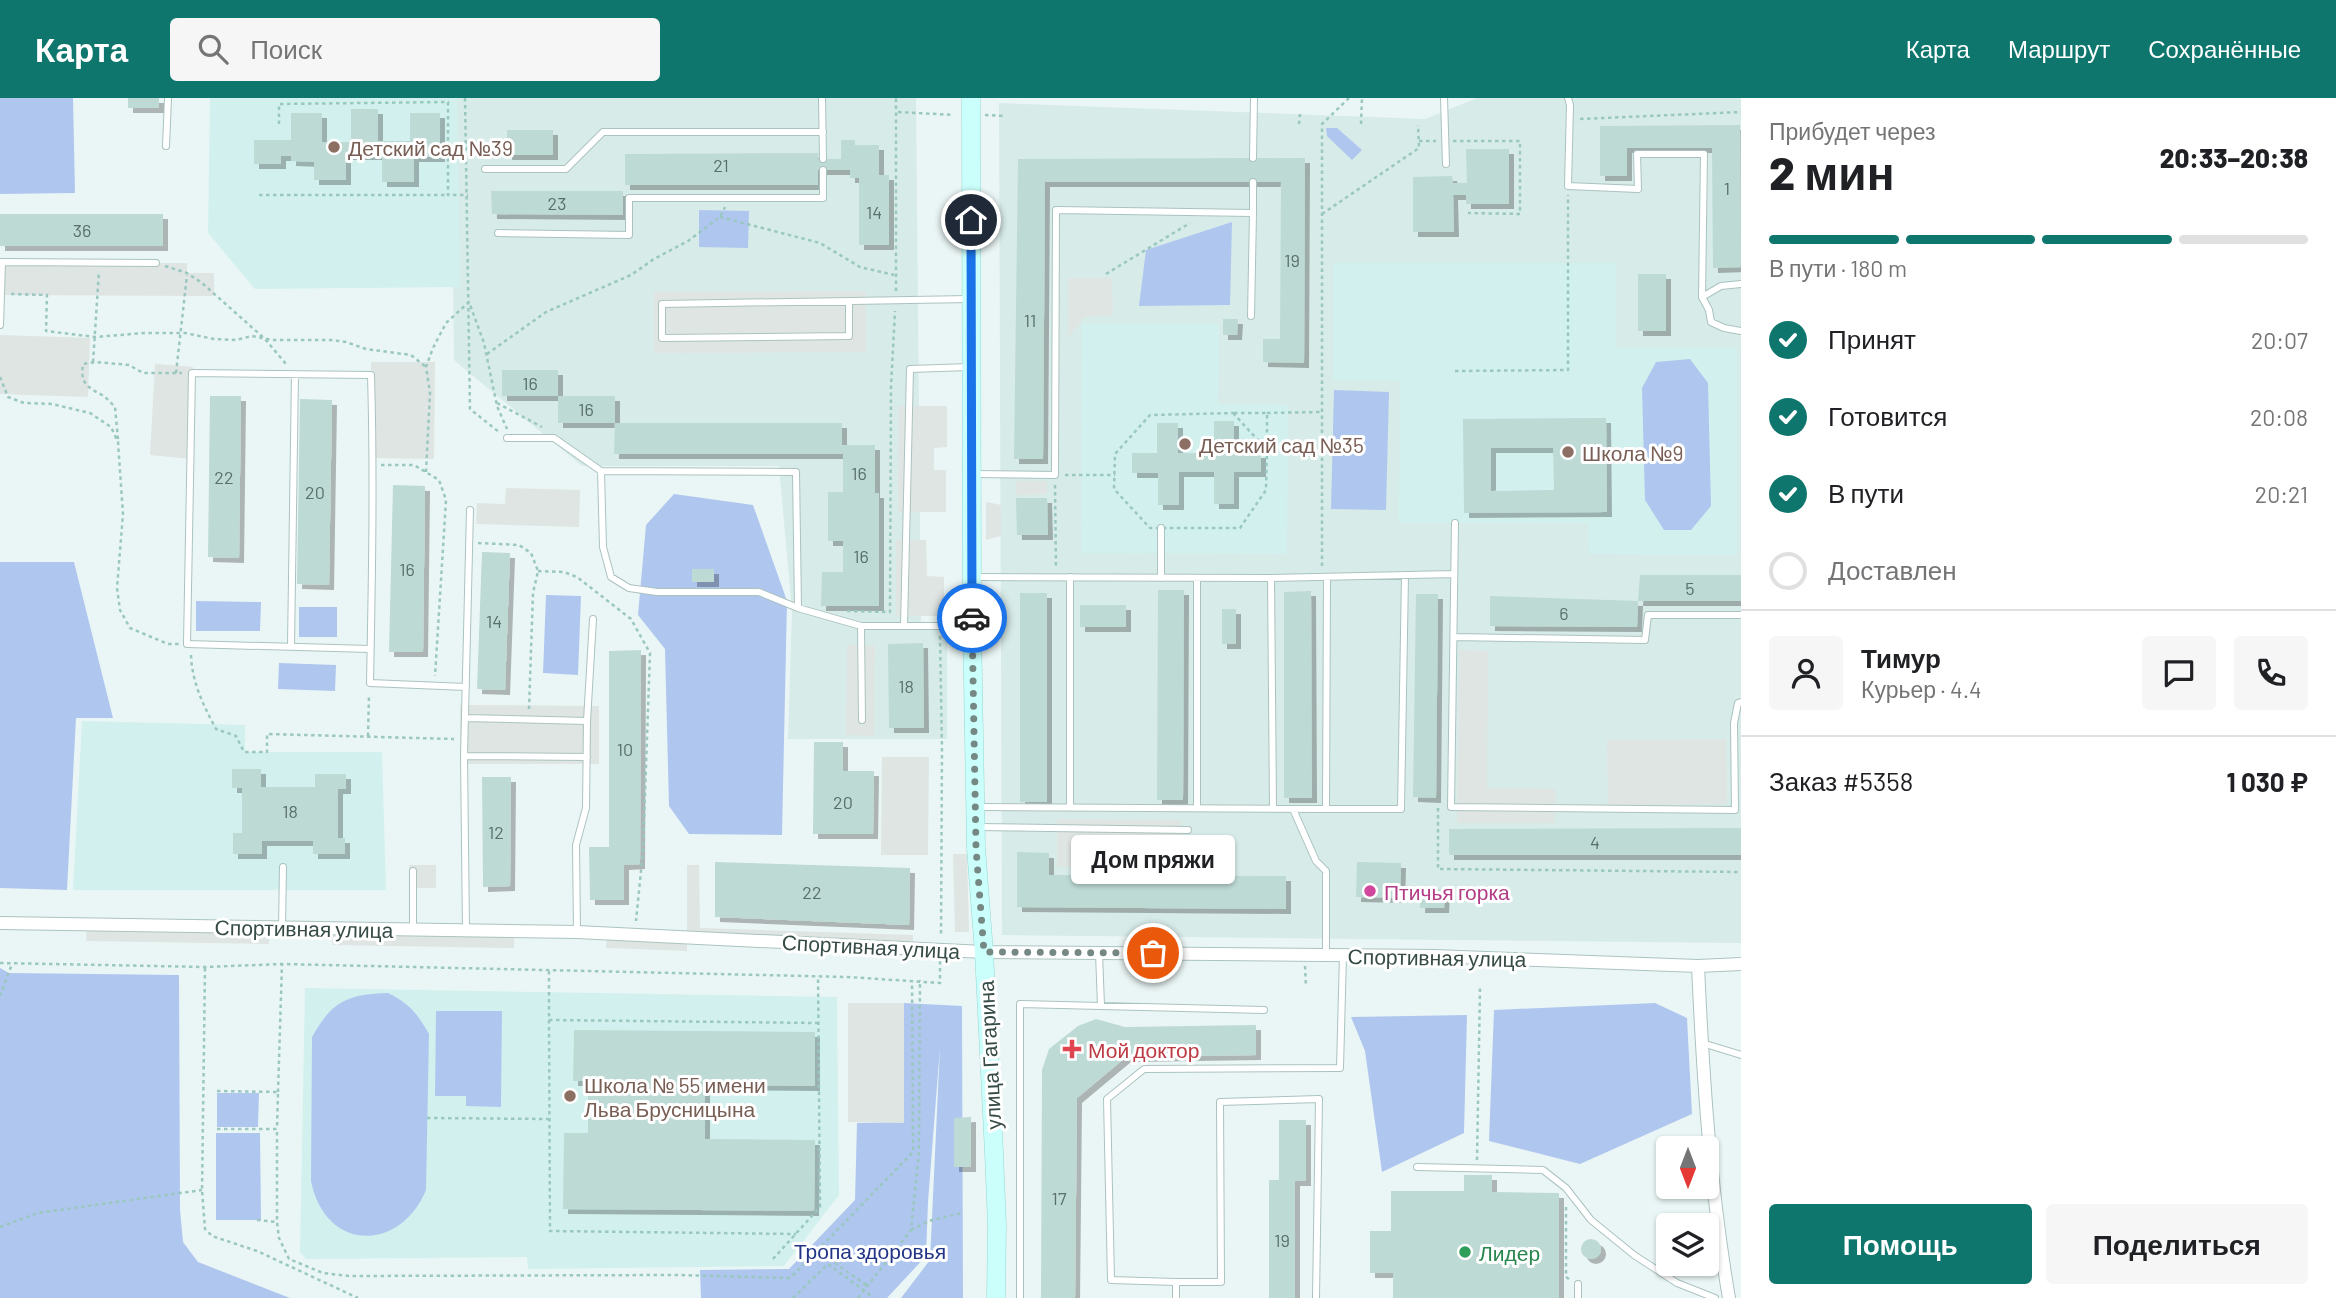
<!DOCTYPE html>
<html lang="ru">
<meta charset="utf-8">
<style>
:root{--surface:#fff;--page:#f6f6f6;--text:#202124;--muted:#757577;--line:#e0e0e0;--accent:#0f766e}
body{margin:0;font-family:Barlow,sans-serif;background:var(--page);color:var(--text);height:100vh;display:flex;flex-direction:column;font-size:26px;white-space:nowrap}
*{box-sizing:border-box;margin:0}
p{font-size:23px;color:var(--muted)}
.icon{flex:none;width:38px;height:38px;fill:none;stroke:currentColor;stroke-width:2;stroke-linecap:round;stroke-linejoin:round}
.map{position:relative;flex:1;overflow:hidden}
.panel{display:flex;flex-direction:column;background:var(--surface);width:595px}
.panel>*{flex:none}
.needle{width:46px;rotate:180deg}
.tools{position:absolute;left:1656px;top:1038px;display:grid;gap:14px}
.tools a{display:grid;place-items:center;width:63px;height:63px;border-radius:7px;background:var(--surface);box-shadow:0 2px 5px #0004;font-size:35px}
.pin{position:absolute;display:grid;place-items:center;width:60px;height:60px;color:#fff;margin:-30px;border:4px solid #fff;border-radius:50%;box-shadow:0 2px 7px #0007}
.courier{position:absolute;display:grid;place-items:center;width:70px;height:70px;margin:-35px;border:5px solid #1a73e8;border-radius:50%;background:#fff;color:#222;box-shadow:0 2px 9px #0007}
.bubble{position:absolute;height:49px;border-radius:7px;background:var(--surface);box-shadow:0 2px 5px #0004;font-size:23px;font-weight:800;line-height:49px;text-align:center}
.head em{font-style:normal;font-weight:800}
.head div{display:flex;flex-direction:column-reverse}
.head{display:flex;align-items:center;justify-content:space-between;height:119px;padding:0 28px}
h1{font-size:46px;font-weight:800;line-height:52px}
.bar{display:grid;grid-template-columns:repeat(4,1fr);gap:10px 7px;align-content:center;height:84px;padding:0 28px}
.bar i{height:9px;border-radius:5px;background:var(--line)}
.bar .on{background:var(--accent)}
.bar p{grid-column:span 4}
.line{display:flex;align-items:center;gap:18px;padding:0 28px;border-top:2px solid var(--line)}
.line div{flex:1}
.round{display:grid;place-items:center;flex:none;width:74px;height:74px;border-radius:7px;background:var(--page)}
ol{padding:0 28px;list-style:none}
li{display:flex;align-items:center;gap:21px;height:77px}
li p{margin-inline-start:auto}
li .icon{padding:7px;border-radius:50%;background:var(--accent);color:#fff;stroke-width:4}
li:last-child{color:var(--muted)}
li i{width:38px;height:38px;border:4px solid var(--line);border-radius:50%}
.primary-button{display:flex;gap:14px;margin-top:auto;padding:14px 28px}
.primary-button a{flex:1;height:80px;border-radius:7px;background:var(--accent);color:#fff;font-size:28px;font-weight:800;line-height:80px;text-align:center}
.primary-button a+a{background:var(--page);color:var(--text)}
header{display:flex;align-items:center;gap:42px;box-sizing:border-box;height:98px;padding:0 35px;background:var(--accent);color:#fff}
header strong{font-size:33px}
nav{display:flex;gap:38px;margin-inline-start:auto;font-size:24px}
.search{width:490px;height:63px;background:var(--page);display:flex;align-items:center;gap:18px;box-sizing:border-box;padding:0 24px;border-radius:7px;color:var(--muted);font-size:26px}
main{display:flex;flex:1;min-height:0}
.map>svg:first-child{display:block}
.residential{fill:#d7ebe8}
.education{fill:#d2f1ee}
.green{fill:#afc6ef}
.parking{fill:#dfe5e3}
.building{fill:#bedad4;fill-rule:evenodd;filter:url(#shadow)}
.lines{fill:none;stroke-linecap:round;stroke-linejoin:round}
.lane-casing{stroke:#abc3c0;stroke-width:8}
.street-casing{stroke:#abc3c0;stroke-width:14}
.secondary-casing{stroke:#93d8d2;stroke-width:19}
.path{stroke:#9ac7bf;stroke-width:2.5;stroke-dasharray:3.5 3.5;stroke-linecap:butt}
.lane{stroke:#fff;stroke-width:6}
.street{stroke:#fff;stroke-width:12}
.secondary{stroke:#cbfffc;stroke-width:18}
.done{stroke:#768884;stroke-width:7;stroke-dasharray:0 12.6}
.route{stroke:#1a73e8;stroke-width:9}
.education-dot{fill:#8d6e63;stroke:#fff;stroke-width:2.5}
.hotel-dot{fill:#d1479c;stroke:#fff;stroke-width:2.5}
.health-dot{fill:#e0444e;stroke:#fff;stroke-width:2.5}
.leisure-dot{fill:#2e9e5b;stroke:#fff;stroke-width:2.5}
.labels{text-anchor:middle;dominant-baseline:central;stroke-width:6;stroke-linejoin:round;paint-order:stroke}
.number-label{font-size:18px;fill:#59706a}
.education-label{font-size:21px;fill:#785e54;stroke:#fff;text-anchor:start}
.hotel-label{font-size:21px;fill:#b23c85;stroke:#fff;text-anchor:start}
.street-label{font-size:21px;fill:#374c47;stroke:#fff}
.health-label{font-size:21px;fill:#be3a42;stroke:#fff;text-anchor:start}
.park-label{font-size:21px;fill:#223586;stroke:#fff}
.leisure-label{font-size:21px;fill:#27864d;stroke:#fff;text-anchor:start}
</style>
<header>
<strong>Карта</strong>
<div class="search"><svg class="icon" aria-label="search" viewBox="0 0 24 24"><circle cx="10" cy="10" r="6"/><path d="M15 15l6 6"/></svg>Поиск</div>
<nav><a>Карта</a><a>Маршрут</a><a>Сохранённые</a></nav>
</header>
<main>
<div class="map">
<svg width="1741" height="1200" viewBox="0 0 1741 1200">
<defs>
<filter id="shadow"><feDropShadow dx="5" dy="5" stdDeviation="0" flood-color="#0004"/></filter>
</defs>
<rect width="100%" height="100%" fill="#eaf6f5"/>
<path class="residential" d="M451,0H916L921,531L947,533V641H788L792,513L779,368H582L454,262Z
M1477,0H1741V845L1002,837L999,5L1425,21Z"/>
<path class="education" d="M210,0H457L460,189L255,191L208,135Z
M1333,165H1616V250H1737V457L1589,456L1588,425H1399L1400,283L1333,282Z
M1082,226H1219L1218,306L1288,307L1287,456L1081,455Z
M82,623L245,627V654H382L386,792H73Z
M305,890L837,899L839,1097L784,1168L528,1171L527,1159L306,1161L300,1154Z"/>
<path class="green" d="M0,0H73L75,95L0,96Z
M1326,30H1337L1362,52L1352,62L1327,38Z
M699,112L749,113L748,150L699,149Z
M1232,124L1230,207L1139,208L1146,152Z
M1690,261L1708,285L1711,408L1691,432H1664L1645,402L1642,290L1656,264Z
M1334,292L1389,294L1386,412L1331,411Z
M674,396L753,407L787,503L782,737L689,736L669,708L665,551L638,517L646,427Z
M0,464H74L113,620H76L67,792L0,790Z
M546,497L581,498L578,577L543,575Z
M196,503L261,504L260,533H196Z
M299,509H337V539H299Z
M279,565L336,567L335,593L278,591Z
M0,870L9,875L179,877L180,1112L183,1144L198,1164L290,1200H0Z
M388,895C410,906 417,915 429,936L426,1092C400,1155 325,1154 311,1083L312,939C332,903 348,896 388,895Z
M904,905L962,908L963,1200H901L930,1162L940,949L928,1104L926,1158L887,1200H701L700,1172L789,1171L855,1102L857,1025L904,1024Z
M1655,905L1687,920L1692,1016L1580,1066L1489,1043L1494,912Z
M436,913H502L501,1009L466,1008V998H435Z
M1467,917L1464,1035L1382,1074L1365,953L1351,919Z
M217,995H259L258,1029H217Z
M260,1035L261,1122H216V1035Z"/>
<path class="parking" d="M2,165H187V175H214V198L2,197Z
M1068,180H1112L1113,217L1084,219L1068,240Z
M866,193V254L654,255V194Z
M0,237L90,240L88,299L0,296Z
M371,264H435L434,361L370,360Z
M155,266L193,269L191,361L150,357Z
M898,308H947V349L934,350V372H946V414H898Z
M1016,383H1047V396L1016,397Z
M506,390L580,392L579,429L476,426L477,405L505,406Z
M986,404L1001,407V438L986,442Z
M896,442H926L927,478L944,479V518H896Z
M847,547H875L874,638L846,637Z
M1459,552L1488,553L1487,690L1556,691L1555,725H1457Z
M460,607L599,608V666H460Z
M1726,641L1727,706L1608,708L1607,642Z
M882,659H929L928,757H881Z
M1057,721L1181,722V770L1057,769Z
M953,756H967L969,834H955Z
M409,767H436V790H409Z
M687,767H699L700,830L913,837V849L687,839V853L606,850L607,837L687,838Z
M87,826L269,829V846L86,843Z
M332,831L514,834V850L332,847Z
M848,905H904V1025L848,1024Z"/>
<path class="building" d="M128,0H159V10H128Z
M351,11H378V43H410V15H440V59H414V84H382V57H346V82H314V64L291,63V58H281V66H254V42H291V15H322V44H351Z
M1740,27L1741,169L1713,170L1712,50H1627V78H1600V28Z
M507,32H553V57H507Z
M841,42H855V47H879V77H889V147H859V80H850V72H818V87H625V56L818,55V61H841Z
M1466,51H1509V106H1466V97H1453L1454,134H1413V79L1452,78L1453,85H1467Z
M1305,60L1304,265L1263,264V241H1280L1281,84H1045L1043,361H1014L1018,61Z
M491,93H623V117L492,116Z
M0,116H163V148H0Z
M1638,176H1666V233H1638Z
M1223,221H1238L1237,237H1223Z
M502,272H558V298H502Z
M210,298H241L239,460L208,459Z
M558,298H615V325H558Z
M300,301L332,302L329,487L297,486Z
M1606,320L1607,414L1464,415L1463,321ZM1491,350H1553L1554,392L1491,393Z
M1214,323H1234V355H1261V374H1234V406H1214V374H1179V407H1158V375H1132V355H1157V325H1178V355H1214Z
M615,325H842V347H875V395H879V508H821L822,474H843V443H828V394H843V356H614Z
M393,387L425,388L423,554H389Z
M1016,400H1047L1048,437H1017Z
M482,454L510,455L505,592L477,591Z
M692,471H714V484H692Z
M1640,477H1741V503H1638Z
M1158,492H1184L1183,702H1157Z
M1311,493L1312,700H1284V494Z
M1020,495H1047V704H1020Z
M1416,496H1438L1436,700L1413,699Z
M1490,498L1638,503L1637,529L1490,528Z
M1080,507H1126V529H1080Z
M1222,511H1236V546H1222Z
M923,545L924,630H889L888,546Z
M641,552L640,766L624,767V802H590L589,749H609V553Z
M814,644H843V673H874L873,736H813Z
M232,671H261V689H315V676H346V691H338V740H345V756H313V743H262V756H233V735H242V690H232Z
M482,679H511L510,788L483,789Z
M1741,730V757H1449V731Z
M1017,754L1049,755V777L1286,778V811L1017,809Z
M715,764L910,770L909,827L715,819Z
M1357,764L1401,765L1400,800L1356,799Z
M1421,790L1445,791L1444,810H1420Z
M1096,921L1125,929L1256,927V957L1126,959L1077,1000L1075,1200H1041L1042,972L1049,951L1078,928Z
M574,932L815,934V988L705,987V1041L815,1042L814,1113L563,1111L564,1035H588V983H573Z
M971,1019V1069H954V1020Z
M1279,1022H1306V1083H1295V1200H1269V1082H1279Z
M1464,1077H1492V1094L1559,1095V1200H1393V1175H1370V1133H1391V1093H1464Z
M1581 1151a10 10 0 1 1 20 0a10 10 0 1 1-20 0Z"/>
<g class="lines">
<g class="lane-casing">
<path id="lane" d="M822,0L823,61
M1444,0L1446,66
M1568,0L1570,7L1568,88L1638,91L1637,56H1704L1702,199
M166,48L168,0
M1253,60L1254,0
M485,71H566L603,34H823
M1253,115V84
M498,135L629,137V100H823V72
M0,164L156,165
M1741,186L1721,188L1702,199L1709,212L1711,224L1724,230L1741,233
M849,203V238L662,240V206L970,201
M0,227L2,165
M507,340H554L601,373L603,449L611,479L629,490L657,494H759L798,510L861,528H970
M601,373L796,374L798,510
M974,376L1055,377L1056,112L1253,115L1251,218
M1455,425L1451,709L1735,712L1734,625L1738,605L1741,604
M1161,430V480
M973,479L1271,480L1454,476
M1070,479V708
M1271,480L1273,711
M861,528L862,622
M904,528L910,271L970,269
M1454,539L1645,542L1648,517H1741
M291,548L295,276
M370,551L187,546L192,275L371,277C374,380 372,483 370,585L466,589
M465,620L587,623
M464,658L587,659
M979,709L1326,711L1327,479
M1197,710V480
M1293,711L1316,763L1326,773V857
M1326,711H1401L1405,477
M978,729L1188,732
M282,829L283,769
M413,832V773
M466,833L464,658L470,412
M577,834L576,747L586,710L587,623L593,521
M1099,855L1101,908
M1702,945L1741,957
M1417,1069L1543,1072L1566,1090L1591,1122L1634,1157L1677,1185L1715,1200
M1176,1184H1221L1220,1004L1319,1001L1316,1200
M1578,1186V1200
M1020,1200V906L1264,912
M1176,1200V1184L1111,1182L1107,1001L1144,971L1340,970L1343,857"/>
</g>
<g class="street-casing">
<path id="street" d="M0,825L577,834L984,854L1434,858L1698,868L1741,866
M1698,868C1703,979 1710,1090 1729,1200"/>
</g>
<g class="secondary-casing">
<path id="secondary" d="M971,0L972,528L976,750L984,854L994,1055L997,1127L996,1200"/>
</g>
<path class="path" d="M465,0L470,311L499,334
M898,14L954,17
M985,17L1006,18
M1580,21L1741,14
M279,26V6L448,4V97H468
M1299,26L1300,16
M1361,26L1362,0
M1419,43H1436
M1453,43H1520V116L1468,115
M259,97H448
M1322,116L1419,50L1418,27
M720,119L820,145L860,169L894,177
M165,168L187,175L202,185L265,241L286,266
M1106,176L1190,125
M896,193V0
M11,196L47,197L46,233L95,239L145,235H185L214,241L236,242L252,238L272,242H331L346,244L366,251L411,257L426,269
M487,256L546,214L631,177L654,161L688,143L720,119L725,109
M93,264L99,173
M1455,273L1568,272V97
M176,275L187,177
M0,279L8,299L24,305L52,306L90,315L111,329L118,344L123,416L117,490L120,512L130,530L168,546H179
M497,305L542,329
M1233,315L1267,352L1266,392L1240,430H1150L1114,391L1115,356L1150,317Z
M1234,315H1267V352
M1267,315L1322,314
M118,341L115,309C111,305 107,300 102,297C87,289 80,285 83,266L96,264L129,267L143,275H182
M381,367H414L439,382L446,402L435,578
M426,374L430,295L426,269L433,250L446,225L469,204L484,245L497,308L507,331
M1065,377H1115
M1055,387L1056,471
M478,445L519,447L531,455L538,473L533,495L529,611
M1322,468V26L1349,0
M538,473L564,474L577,479L631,521L650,555L643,753L636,823
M847,513L890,514L891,289L895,213
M940,538L942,652L941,839
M191,557C192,584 203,607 216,631L236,638L244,654H267V636L454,641
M368,638L369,596
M1438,710V771L1741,774
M0,865L205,869L282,866L848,879L940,885V863
M1305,868L1306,889
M205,870L202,1092L205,1131L212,1138L257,1153L358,1200
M549,873V922L818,925
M0,898L12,866
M549,922L550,1133L796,1136
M217,993L278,994L277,1031
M278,994L282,866
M427,1020L549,1021
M217,1031H277V1124
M1477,1062L1480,890
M1566,1109V1179L1569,1181
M257,1122L277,1124L279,1140L289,1161L323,1175L349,1178L677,1177L790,1180L817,1153L868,1188
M0,1129L38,1115L202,1092
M911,1132L932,1122L963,1115
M817,1153L913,1054L912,883
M773,1161L820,1109L818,879
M793,1200L828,1166L873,1199L872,1200
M858,1200L911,1132L919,1054L920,882"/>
<use href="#lane" class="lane"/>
<use href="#street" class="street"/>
<use href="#secondary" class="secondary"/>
</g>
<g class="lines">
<path class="done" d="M972,520L976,750L984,854L1153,855"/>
<path class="route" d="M971,122L972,520"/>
</g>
<g class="education-dot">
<circle cx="334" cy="49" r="7"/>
<circle cx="1185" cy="346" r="7"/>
<circle cx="1568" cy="354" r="7"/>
<circle cx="570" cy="998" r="7"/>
</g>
<circle class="hotel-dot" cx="1370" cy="793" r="7"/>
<path class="health-dot" d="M1068.5 940.5h7v7h7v7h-7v7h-7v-7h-7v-7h7z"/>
<circle class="leisure-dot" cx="1465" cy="1154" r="7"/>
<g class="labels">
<g class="number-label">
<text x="721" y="67">21</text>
<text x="1727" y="90">1</text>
<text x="557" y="105">23</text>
<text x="874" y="114">14</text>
<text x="82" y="132">36</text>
<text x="1292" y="162">19</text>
<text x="1030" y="222">11</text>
<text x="530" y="285">16</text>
<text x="586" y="311">16</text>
<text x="859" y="375">16</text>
<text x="224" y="379">22</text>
<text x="315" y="394">20</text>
<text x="861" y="458">16</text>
<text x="407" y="471">16</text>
<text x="1690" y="490">5</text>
<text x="1564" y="515">6</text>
<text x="494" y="523">14</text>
<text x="906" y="588">18</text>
<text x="625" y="651">10</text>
<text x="843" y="704">20</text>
<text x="290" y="713">18</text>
<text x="496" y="734">12</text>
<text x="1595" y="744">4</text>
<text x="812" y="794">22</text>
<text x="1059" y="1100">17</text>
<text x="1282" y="1142">19</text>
</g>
<g class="education-label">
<text x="348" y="49">Детский сад №39</text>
<text x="1199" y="346">Детский сад №35</text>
<text x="1582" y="354">Школа №9</text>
<text x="584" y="986">Школа № 55 имени<tspan x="584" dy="24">Льва Брусницына</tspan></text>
</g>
<g class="hotel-label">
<text x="1384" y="793">Птичья горка</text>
</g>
<g class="street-label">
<text transform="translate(304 830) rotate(1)">Спортивная улица</text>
<text transform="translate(871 848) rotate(3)">Спортивная улица</text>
<text transform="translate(1437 859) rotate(1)">Спортивная улица</text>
<text transform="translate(989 957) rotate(-93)">улица Гагарина</text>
</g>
<g class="health-label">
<text x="1088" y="951">Мой доктор</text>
</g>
<g class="park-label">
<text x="870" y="1152">Тропа здоровья</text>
</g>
<g class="leisure-label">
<text x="1479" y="1154">Лидер</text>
</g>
</g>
</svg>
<div class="tools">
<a><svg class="needle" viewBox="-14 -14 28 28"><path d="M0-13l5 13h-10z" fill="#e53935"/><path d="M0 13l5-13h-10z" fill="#757577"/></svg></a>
<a><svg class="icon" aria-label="layers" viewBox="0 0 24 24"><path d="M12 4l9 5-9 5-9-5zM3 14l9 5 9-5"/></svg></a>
</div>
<div class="pin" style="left:1153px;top:855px;background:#ea580c"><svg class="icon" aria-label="bag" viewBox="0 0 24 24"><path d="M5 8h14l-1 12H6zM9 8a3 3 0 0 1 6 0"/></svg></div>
<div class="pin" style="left:971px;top:122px;background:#1f2937"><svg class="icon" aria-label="home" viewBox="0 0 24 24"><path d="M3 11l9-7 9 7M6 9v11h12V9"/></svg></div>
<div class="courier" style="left:972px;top:520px"><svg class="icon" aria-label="car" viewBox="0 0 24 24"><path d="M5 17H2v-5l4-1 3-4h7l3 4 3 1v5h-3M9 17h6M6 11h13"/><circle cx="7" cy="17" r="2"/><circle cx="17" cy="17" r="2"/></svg></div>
<div class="bubble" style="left:1071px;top:737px;width:164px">Дом пряжи</div>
</div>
<section class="panel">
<div class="head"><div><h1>2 мин</h1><p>Прибудет через</p></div><em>20:33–20:38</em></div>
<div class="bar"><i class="on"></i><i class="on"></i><i class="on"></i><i></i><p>В пути · 180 m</p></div>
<ol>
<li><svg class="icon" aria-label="check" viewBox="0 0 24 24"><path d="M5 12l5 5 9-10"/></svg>Принят<p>20:07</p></li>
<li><svg class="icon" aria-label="check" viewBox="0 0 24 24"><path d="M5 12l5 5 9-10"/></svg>Готовится<p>20:08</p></li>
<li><svg class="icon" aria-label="check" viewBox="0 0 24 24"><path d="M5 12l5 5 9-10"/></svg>В пути<p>20:21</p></li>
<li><i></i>Доставлен</li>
</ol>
<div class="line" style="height:126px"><a class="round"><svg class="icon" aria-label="person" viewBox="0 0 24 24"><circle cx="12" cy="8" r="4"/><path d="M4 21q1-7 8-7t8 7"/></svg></a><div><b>Тимур</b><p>Курьер · 4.4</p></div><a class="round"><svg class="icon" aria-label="chat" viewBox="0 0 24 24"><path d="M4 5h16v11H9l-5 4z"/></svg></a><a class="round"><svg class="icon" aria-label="phone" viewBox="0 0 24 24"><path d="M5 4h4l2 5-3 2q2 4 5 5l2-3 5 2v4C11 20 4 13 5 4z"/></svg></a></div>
<div class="line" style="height:91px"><div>Заказ #5358</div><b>1 030 ₽</b></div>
<div class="primary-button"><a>Помощь</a><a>Поделиться</a></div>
</section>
</main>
